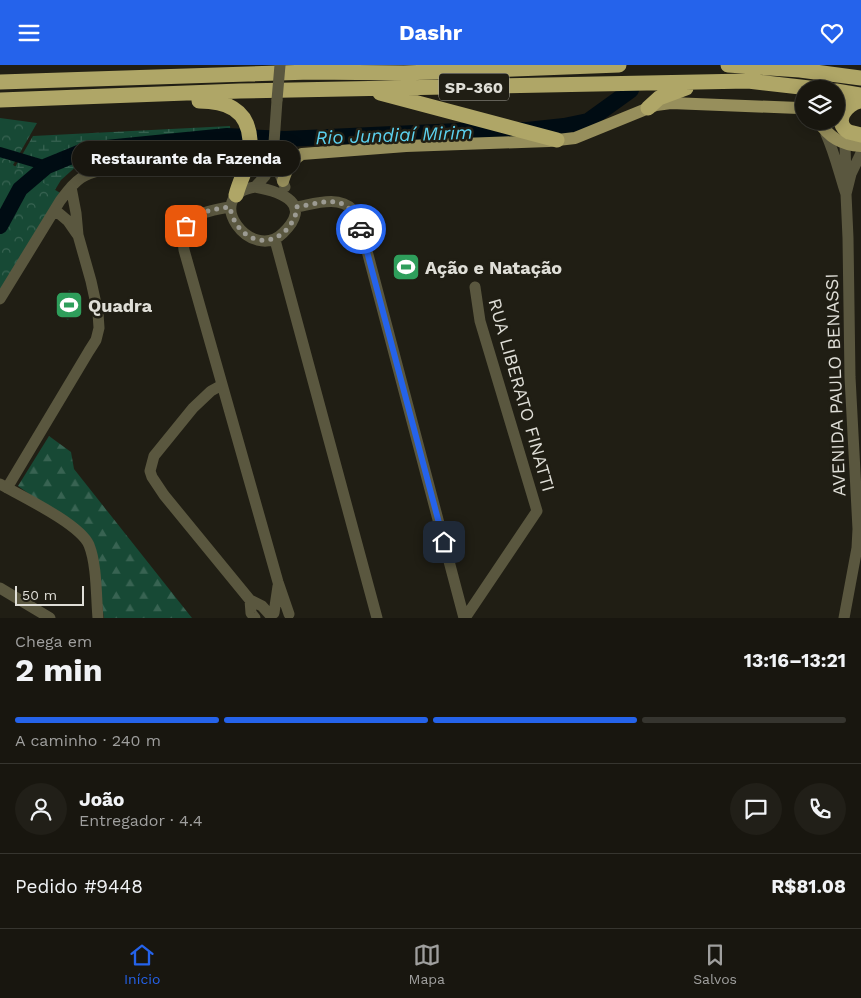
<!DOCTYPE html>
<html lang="pt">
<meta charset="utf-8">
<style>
:root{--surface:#18160f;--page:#211f18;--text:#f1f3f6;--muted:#9f9f9e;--line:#36352f;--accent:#2563eb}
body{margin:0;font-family:"Work Sans",sans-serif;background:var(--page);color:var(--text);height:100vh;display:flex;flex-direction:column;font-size:19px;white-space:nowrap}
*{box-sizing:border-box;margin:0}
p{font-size:16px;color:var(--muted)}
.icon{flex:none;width:28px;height:28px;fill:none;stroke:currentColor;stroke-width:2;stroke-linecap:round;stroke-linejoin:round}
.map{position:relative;height:553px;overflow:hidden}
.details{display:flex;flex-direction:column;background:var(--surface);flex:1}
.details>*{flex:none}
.controls{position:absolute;left:795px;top:15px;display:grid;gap:10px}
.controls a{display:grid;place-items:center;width:50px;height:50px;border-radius:50%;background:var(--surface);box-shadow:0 2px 12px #0003,0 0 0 1px var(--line);font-size:25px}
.scale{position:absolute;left:15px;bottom:12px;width:69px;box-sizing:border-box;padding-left:5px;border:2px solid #dfded7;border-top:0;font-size:14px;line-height:18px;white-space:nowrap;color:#dfded7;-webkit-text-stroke:4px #201e14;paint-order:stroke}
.pin{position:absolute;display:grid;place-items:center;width:42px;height:42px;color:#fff;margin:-21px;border-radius:10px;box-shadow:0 2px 8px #0006}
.courier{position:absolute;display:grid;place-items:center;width:50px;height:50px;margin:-25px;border:4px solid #2563eb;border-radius:50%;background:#fff;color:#222;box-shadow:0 1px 6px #0007}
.bubble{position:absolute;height:35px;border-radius:18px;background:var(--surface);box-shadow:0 2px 12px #0003,0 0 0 1px var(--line);font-size:16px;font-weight:700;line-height:35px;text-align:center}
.overview em{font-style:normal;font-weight:700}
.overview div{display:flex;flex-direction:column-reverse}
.overview{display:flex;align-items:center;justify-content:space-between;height:85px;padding:0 15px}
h1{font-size:32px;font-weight:700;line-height:38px}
.bar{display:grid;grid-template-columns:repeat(4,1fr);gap:8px 5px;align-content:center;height:60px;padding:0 15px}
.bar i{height:6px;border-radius:4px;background:var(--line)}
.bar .current{background:var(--accent)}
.bar p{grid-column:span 4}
.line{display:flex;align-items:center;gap:12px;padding:0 15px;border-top:1px solid var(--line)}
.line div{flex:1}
.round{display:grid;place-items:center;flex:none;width:52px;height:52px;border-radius:26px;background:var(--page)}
header{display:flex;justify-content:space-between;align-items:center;height:65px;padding:0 15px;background:var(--accent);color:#fff;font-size:22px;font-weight:700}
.tabs{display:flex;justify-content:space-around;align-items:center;height:70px;border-top:1px solid var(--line);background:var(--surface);font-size:14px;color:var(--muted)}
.tabs a{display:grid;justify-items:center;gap:2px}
.tabs .current{color:var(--accent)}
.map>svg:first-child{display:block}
.forest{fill:url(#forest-firs)}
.wetland{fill:url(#wetland-marsh)}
.park{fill:url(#park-crowns)}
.pitch{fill:#174935}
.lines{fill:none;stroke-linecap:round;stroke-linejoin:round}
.canal{stroke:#000c13;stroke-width:10}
.river{stroke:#000c13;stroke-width:16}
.minor{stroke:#5a573f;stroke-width:11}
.major{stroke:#978f5c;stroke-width:12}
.highway{stroke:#afa667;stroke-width:15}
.minor-bridge{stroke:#5a573f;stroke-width:11}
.done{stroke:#9c9b93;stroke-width:5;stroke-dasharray:0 9}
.route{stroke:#2563eb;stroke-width:6}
.labels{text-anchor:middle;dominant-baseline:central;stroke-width:5;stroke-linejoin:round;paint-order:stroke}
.shield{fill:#201e14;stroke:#a6a49c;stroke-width:1}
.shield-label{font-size:16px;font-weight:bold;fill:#dfded7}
.poi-label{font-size:18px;font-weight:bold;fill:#dfded7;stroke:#201e14;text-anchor:start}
.street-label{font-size:18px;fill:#dfded7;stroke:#201e14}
.water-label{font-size:19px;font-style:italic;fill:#5bd1ef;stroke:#201e14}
</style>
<header><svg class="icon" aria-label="menu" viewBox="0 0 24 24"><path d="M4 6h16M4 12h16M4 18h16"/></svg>Dashr<svg class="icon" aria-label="heart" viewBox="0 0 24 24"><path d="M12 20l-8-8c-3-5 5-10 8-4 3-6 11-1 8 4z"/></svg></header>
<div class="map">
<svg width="861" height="553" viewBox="0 0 861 553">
<defs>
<pattern id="forest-firs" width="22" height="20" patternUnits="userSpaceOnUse" patternTransform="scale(1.25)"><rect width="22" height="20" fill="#174935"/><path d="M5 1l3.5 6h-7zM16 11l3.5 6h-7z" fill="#386352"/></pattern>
<pattern id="wetland-marsh" width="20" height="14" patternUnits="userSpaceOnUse" patternTransform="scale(1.25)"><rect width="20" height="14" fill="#174935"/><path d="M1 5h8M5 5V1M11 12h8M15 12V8" fill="none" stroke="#386352"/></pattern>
<pattern id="park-crowns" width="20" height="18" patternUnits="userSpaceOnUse" patternTransform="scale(1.25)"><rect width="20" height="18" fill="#174935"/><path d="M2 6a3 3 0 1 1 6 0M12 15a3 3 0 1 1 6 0" fill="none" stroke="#386352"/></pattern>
</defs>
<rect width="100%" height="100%" fill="#201e14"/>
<path class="forest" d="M49,371L71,387L74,404L192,553H104L92,474L18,421Z"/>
<path class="wetland" d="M230,61L232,86L102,93L79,99L61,115L0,216V128L33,71Z"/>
<path class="park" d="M0,53L37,58L13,100L62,129L0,227Z"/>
<path class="pitch" d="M69,225L82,234L68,255L56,247Z"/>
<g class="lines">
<path class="canal" d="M0,87L47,101"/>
<path class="river" d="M0,161L20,124L47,101L86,85L227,71L285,74L480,65H527L564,61L588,56L631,25"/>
<path class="minor" d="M277,35L273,92L285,122
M826,69C835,89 839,108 846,129
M846,114L845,79L847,71
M255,122C283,127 313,139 283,168C252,199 200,131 255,122Z
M255,122L265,111L273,92
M230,142C203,146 179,151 184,185L278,517L289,549
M296,142C314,139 339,130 353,145C358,151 360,160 362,167L464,553
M55,145L68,156L77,169
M275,175L377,553
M0,234L60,136C66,128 72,119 81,113C106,96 183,101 215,99C226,99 238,96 249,94
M222,320L211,326L193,343L154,391L150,406L152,412L164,430L250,535L262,541L271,551
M0,419C21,431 80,459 89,480C97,500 96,531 98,553
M7,423L89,286L96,275L99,263L98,248L91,216L78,170L76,148L71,122
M0,523L50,553
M250,535L251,548L255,553
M274,548L278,521
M465,553L537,446L480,256L475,222
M844,553L857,483L858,464L850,312L848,173L846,129L851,109L861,88"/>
<path class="major" d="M818,56C829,72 841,80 861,81
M283,116C287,104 290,96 302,89L406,81L549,76L575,73L656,40L671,38L799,43L804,46"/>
<path class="highway" d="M728,0L800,5L861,13
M0,17L311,7L404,8L619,0
M836,26L861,30
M380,28L557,75
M0,35L240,26L748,16L818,24
M199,36C226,36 248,44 250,75C250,81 251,88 249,94C245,107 239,118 236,130
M861,36C846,38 832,58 849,67C853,68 857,69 861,70
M648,43L659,33L686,23"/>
<path class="minor-bridge" d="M277,35L280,0"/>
</g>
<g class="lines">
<path class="done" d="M186,161C197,146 214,144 230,142C235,172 266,188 288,163C293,156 297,150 296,142C328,137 347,126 361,164"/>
<path class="route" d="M361,164L444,477"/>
</g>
<defs>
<g id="stadium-square" transform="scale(1.4375)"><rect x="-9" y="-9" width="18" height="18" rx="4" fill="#2e9e5b" stroke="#201e14"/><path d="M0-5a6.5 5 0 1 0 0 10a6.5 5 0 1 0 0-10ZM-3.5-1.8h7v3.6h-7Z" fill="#fff"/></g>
</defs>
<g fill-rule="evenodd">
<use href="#stadium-square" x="406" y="202"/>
<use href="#stadium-square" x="69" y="240"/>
</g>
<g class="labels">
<rect class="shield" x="439" y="8.5" width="70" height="27" rx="4"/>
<g class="shield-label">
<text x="474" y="22">SP-360</text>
</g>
<g class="poi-label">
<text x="425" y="202">Ação e Natação</text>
<text x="88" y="240">Quadra</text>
</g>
<g class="street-label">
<text transform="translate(835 320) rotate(-92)">AVENIDA PAULO BENASSI</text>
<text transform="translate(522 330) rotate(74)">RUA LIBERATO FINATTI</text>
</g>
<g class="water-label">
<text transform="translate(394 70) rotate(-2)">Rio Jundiaí Mirim</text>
</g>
</g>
</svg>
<div class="controls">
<a><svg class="icon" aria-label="layers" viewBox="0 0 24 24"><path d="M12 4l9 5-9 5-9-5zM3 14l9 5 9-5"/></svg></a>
</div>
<div class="scale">50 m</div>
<div class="pin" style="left:186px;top:161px;background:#ea580c"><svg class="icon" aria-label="bag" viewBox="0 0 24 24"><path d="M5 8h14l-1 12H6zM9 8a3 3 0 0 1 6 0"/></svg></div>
<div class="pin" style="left:444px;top:477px;background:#1f2937"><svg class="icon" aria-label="home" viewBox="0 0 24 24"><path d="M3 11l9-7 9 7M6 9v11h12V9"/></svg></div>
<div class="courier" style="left:361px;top:164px"><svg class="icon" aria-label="car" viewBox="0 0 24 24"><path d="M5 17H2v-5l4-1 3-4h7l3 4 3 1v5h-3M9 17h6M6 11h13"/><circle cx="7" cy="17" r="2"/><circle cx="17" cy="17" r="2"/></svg></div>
<div class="bubble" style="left:72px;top:76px;width:228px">Restaurante da Fazenda</div>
</div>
<section class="details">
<div class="overview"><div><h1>2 min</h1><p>Chega em</p></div><em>13:16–13:21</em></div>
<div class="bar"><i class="current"></i><i class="current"></i><i class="current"></i><i></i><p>A caminho · 240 m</p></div>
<div class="line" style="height:90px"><a class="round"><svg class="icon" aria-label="person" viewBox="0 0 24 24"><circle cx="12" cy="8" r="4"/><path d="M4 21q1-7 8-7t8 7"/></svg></a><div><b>João</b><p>Entregador · 4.4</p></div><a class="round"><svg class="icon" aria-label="chat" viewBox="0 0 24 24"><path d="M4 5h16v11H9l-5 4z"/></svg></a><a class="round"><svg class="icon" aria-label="phone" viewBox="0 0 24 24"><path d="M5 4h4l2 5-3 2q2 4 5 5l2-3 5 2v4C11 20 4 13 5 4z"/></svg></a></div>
<div class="line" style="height:65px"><div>Pedido #9448</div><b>R$81.08</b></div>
</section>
<nav class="tabs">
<a class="current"><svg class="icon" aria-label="home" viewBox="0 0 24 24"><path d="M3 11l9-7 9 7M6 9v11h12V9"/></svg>Início</a>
<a><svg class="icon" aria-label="map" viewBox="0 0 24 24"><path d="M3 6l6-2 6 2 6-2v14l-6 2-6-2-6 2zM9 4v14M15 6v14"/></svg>Mapa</a>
<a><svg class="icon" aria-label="saved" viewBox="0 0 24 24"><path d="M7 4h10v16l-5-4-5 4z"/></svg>Salvos</a>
</nav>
